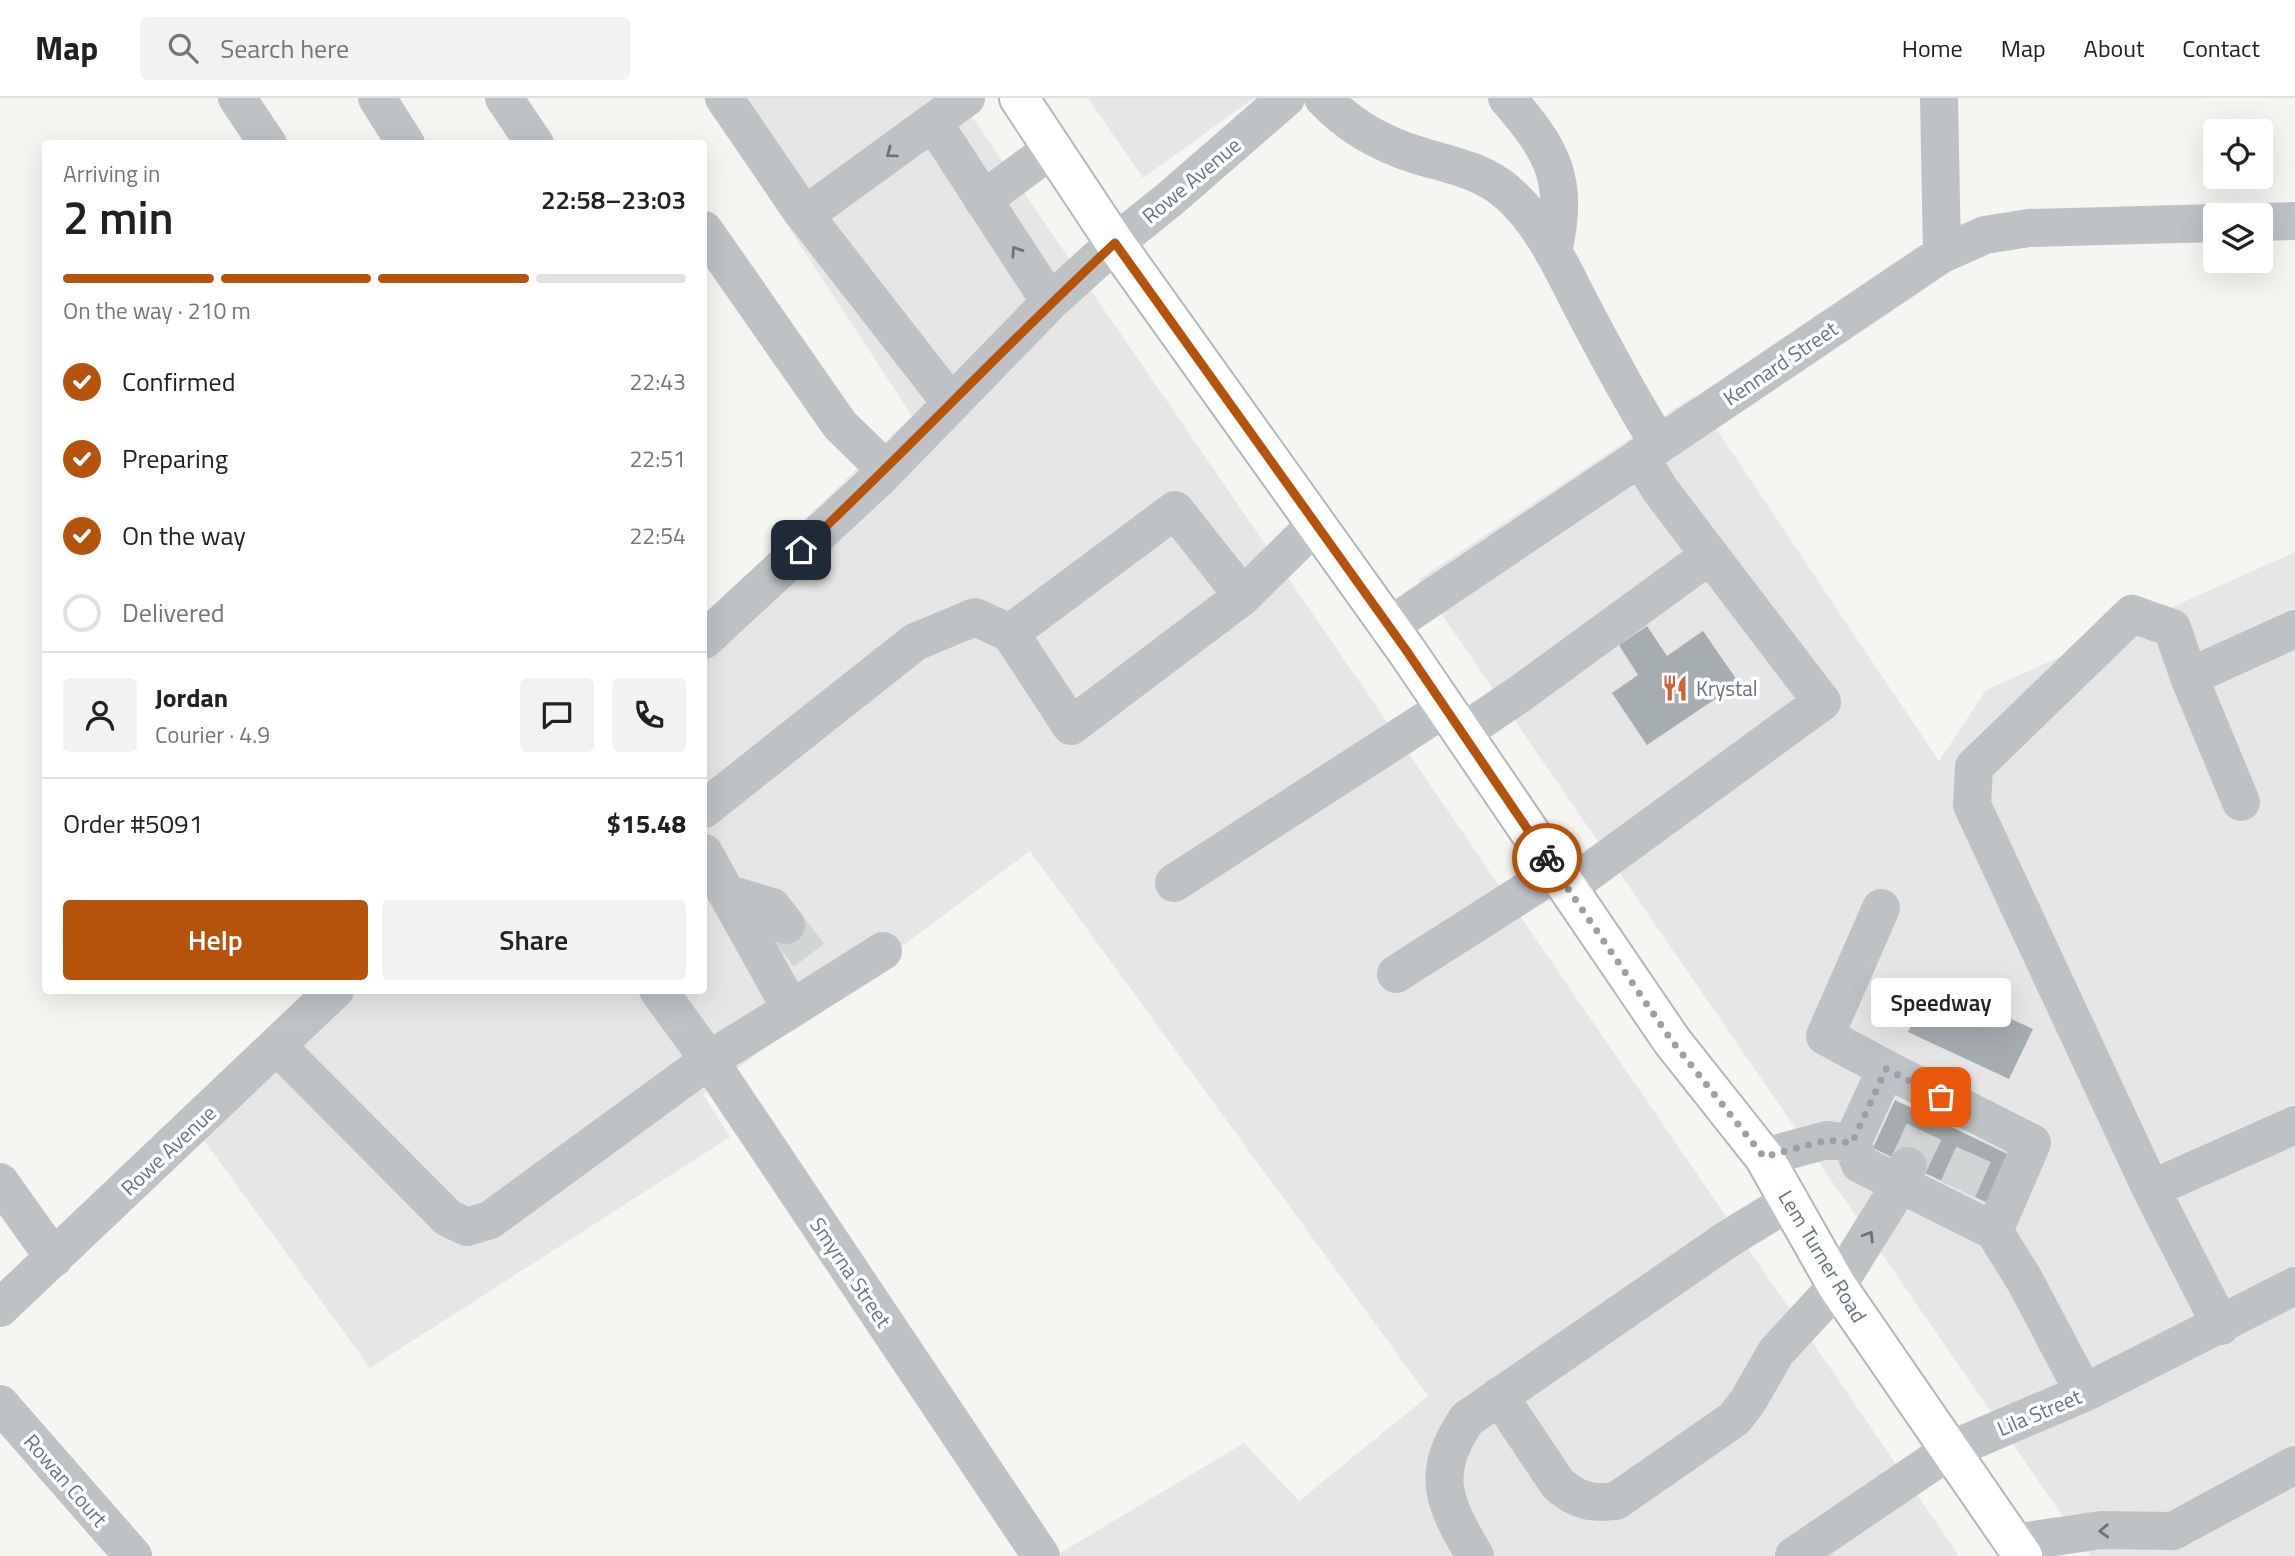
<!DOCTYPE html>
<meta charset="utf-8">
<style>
:root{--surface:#fff;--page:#f2f2f2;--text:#202124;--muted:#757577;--line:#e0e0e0;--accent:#b45309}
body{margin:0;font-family:"Titillium Web",sans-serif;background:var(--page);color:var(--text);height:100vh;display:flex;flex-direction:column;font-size:26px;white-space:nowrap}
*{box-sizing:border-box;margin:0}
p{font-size:23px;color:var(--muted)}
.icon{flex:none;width:38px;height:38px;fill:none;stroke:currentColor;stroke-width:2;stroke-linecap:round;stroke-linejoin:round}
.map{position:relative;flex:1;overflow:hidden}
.details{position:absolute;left:42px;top:42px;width:665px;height:854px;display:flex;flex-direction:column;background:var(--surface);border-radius:7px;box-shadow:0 7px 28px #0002}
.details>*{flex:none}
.tools{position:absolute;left:2203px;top:21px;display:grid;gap:14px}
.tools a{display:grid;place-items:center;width:70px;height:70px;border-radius:7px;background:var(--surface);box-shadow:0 7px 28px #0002;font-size:35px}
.pin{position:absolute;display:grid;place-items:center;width:60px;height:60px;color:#fff;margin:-30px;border-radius:14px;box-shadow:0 4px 10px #0006}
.courier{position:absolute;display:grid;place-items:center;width:70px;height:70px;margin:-35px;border:5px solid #b45309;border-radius:50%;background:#fff;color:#222;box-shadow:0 2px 9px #0007}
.bubble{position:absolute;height:49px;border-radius:7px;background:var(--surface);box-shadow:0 7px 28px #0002;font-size:23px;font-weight:600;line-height:49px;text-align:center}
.overview em{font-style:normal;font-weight:600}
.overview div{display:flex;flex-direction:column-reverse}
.overview{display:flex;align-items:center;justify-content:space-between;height:119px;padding:0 21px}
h1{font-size:46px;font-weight:600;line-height:52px}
.bar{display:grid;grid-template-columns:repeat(4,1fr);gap:10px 7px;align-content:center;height:84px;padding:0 21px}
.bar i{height:9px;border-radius:5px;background:var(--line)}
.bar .on{background:var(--accent)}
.bar p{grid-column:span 4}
.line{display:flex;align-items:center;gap:18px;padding:0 21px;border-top:2px solid var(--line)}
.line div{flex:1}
.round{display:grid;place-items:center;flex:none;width:74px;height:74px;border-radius:7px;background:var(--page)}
ol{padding:0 21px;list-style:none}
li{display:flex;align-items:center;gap:21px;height:77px}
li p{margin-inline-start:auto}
li .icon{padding:7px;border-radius:50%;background:var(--accent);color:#fff;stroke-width:4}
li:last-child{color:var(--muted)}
li i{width:38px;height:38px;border:4px solid var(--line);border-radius:50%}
.cta{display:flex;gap:14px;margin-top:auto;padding:14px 21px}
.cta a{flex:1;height:80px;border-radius:7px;background:var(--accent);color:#fff;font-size:28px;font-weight:600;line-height:80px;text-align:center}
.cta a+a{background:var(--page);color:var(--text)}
header{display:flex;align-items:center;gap:42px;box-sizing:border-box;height:98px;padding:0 35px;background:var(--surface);border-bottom:2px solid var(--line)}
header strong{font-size:33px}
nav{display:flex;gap:38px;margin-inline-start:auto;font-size:24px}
.search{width:490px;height:63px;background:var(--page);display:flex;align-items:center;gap:18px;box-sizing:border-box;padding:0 24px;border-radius:7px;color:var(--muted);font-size:26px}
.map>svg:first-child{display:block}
.built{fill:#e5e6e5}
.building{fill:#a6adb1}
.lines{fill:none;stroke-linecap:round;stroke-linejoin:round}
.minor-tunnel{stroke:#d2d5d5;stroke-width:38;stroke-dasharray:38 19;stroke-linecap:butt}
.major-casing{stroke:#b2b6b9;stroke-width:42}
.minor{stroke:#bec2c5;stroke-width:38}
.major{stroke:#fff;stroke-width:38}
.oneway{stroke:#67747f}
.done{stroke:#99a1a7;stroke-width:7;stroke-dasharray:0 12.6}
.route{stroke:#b45309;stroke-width:9}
.labels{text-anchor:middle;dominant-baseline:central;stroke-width:7;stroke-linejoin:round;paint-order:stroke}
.street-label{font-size:21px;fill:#67747f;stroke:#fff}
.poi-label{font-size:21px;fill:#67747f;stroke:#fff;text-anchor:start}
</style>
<header>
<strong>Map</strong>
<div class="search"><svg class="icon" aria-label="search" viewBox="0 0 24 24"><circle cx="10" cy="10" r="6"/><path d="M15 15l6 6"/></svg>Search here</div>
<nav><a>Home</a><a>Map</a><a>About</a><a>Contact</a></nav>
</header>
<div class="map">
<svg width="2295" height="1458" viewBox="0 0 2295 1458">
<rect width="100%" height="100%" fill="#f5f5f2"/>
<path class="built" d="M704,0H959L1959,1458H1055L1244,1345L1299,1403L1428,1298L1030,753L703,996L730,1039L370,1270L182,1012L309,893L704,892V518L912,318Z
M1088,0H1254L1143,80Z
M1694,298L1939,663L1986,592L2295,454V1458H2090L1418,482Z"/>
<path class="building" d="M1647,528L1667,558L1703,533L1739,585L1647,647L1612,595L1638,577L1619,547Z
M1931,884L2033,931L2009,981L1908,934Z
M1895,1002L2018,1061L1996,1109L1873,1050Z"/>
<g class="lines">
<path class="minor-tunnel" d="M786,827L819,871
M1908,1068L1931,1019
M1958,1091L1980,1042"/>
<g class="major-casing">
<path id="major" d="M1019,0L1115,145L1406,552L1672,943L1764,1059L1837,1188L2023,1458"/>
</g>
<path class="minor" d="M237,0L268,46
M377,0L406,46
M504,0L535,46
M724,0L800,111L951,305
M1323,0C1348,27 1382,46 1417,57C1449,67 1483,72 1509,96C1542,125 1562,170 1581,207C1606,254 1630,301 1659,346
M1507,0C1554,54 1569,82 1553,154
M1939,0L1942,156
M933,24L1050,204
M983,102L1053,50
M805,117L966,0
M2261,124L2295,123
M704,132L840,327L886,372
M1243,498L1071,628L1010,535L1175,412L1243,498L1315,427
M1388,529L1942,156L1985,137L2029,130L2216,125
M704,542L879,380L1050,204L1115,145L1171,100L1286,0
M1462,635L1521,595L1710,457
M2241,704L2189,579L2295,531
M704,711L915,544L975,519L1010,535
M1174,785L1445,610
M1567,790L1822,604L1661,393L1640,359
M726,795L772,809L786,827
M1881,810L1825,938L1886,971L1852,1045L1860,1066L1994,1133L2025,1183L2084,1295
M1396,876L1556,774
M658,892L709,962L1041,1458
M791,911L883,853
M277,948L448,1120L467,1129L490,1122L709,962L791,911L704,755
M1886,971L2032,1045L1994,1133
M1764,1059L1827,1042L1852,1045
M0,1084L54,1160
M2151,1091L1972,707L1974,669L2132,516L2172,530L2189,579
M0,1210L335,892
M2221,1228L2151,1091L2295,1027
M1499,1298L1558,1386C1577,1403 1592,1406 1616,1403L1734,1321L1748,1303L1776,1254L1837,1188L1900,1087L1908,1068
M0,1306L133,1458
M2014,1445L2101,1432L2173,1433L2295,1367
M1475,1458C1444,1405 1429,1377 1467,1321L1728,1141L1790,1103
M1794,1458L1950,1352L2084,1295L2295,1188"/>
<use href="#major" class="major"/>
</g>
<defs><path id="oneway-chevron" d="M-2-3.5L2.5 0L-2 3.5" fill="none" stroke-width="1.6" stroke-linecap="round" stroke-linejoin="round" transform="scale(1.75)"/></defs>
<g class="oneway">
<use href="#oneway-chevron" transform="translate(891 55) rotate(144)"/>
<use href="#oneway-chevron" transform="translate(1016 153) rotate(-123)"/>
<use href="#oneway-chevron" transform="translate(1869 1138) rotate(-58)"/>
<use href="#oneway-chevron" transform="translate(2104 1433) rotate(178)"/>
</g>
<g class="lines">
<path class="done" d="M1547,760L1672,943L1764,1059L1827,1042L1852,1045L1886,971L1941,999"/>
<path class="route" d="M801,452C908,352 1008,244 1115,145L1406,552L1547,760"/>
</g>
<defs>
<g id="restaurant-bare" transform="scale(2.1)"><path d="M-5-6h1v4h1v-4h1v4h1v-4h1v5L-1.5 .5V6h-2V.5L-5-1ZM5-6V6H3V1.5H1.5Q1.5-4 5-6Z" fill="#d06036" stroke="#fff" stroke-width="2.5" paint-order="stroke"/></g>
</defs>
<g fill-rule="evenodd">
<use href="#restaurant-bare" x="1675" y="590"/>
</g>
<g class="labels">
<g class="street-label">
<text transform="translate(1191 82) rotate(-40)">Rowe Avenue</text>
<text transform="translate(1780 265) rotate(-34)">Kennard Street</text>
<text transform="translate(168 1052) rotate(-43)">Rowe Avenue</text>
<text transform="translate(1823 1158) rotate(59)">Lem Turner Road</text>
<text transform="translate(851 1174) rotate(56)">Smyrna Street</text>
<text transform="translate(2039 1314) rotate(-23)">Lila Street</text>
<text transform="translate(66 1382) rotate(49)">Rowan Court</text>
</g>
<g class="poi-label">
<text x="1696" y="590">Krystal</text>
</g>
</g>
</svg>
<div class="tools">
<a><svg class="icon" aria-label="locate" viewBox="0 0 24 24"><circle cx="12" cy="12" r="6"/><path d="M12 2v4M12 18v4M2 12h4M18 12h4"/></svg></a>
<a><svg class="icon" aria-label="layers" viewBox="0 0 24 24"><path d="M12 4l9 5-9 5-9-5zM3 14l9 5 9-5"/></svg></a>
</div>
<div class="pin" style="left:1941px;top:999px;background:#ea580c"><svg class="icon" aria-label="bag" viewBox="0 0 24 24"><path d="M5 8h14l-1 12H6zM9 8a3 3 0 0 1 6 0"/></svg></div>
<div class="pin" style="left:801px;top:452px;background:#1f2937"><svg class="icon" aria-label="home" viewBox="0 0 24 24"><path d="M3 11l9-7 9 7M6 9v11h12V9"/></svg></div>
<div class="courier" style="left:1547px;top:760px"><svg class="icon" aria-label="bike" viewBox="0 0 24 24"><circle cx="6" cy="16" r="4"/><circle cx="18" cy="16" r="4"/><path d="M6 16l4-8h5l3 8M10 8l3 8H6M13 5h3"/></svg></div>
<div class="bubble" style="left:1871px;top:880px;width:140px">Speedway</div>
<section class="details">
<div class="overview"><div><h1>2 min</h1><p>Arriving in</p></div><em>22:58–23:03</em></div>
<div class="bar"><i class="on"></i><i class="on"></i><i class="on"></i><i></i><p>On the way · 210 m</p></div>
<ol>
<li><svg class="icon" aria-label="check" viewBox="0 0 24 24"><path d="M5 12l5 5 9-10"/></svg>Confirmed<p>22:43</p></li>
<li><svg class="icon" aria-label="check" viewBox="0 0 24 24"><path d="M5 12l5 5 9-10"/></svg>Preparing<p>22:51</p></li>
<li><svg class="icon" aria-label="check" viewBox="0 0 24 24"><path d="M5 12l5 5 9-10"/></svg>On the way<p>22:54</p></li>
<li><i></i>Delivered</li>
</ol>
<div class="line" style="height:126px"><a class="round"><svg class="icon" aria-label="person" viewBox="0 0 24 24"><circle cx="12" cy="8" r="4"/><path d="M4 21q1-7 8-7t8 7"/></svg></a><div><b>Jordan</b><p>Courier · 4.9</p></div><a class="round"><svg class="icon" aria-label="chat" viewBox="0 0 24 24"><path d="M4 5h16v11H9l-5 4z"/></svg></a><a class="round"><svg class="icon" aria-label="phone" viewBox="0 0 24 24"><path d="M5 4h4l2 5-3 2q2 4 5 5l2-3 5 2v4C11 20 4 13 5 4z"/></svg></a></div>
<div class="line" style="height:91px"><div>Order #5091</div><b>$15.48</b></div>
<div class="cta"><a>Help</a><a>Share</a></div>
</section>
</div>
